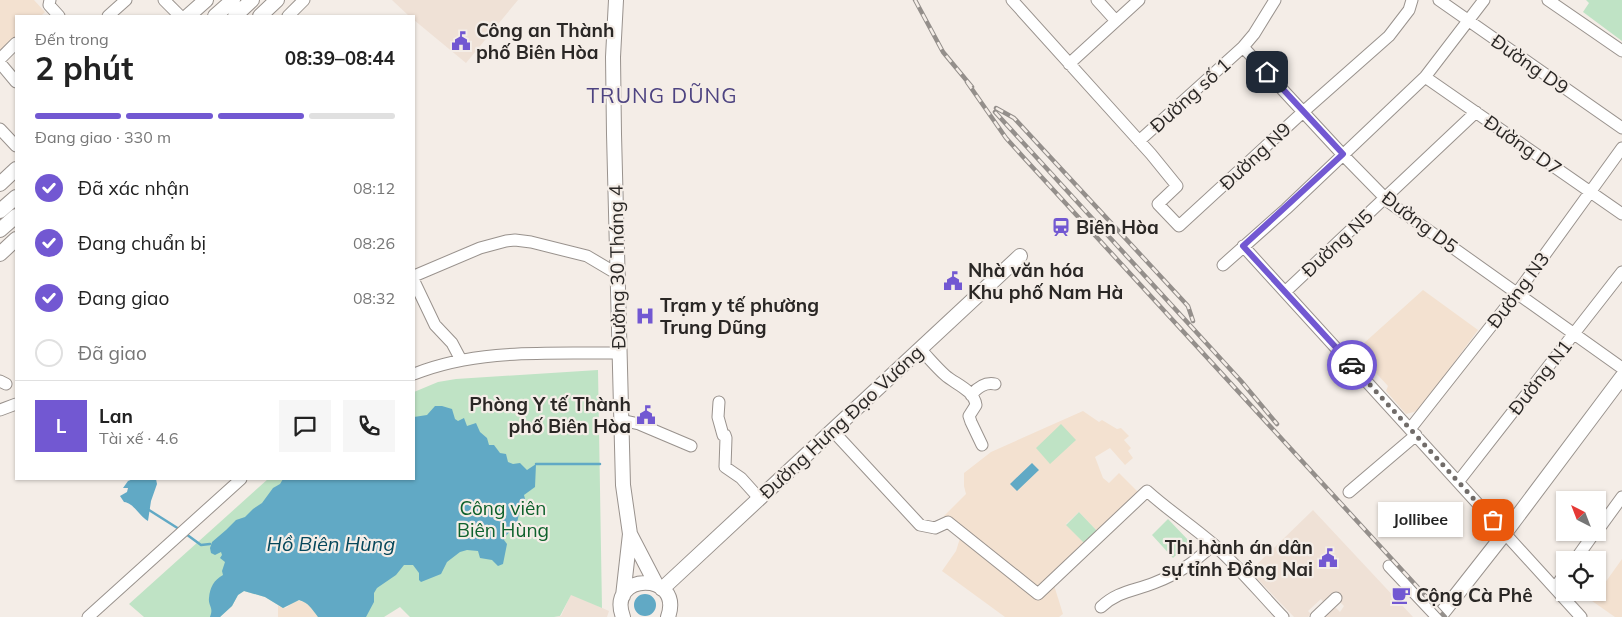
<!DOCTYPE html>
<html lang="vi">
<meta charset="utf-8">
<style>
:root{--surface:#fff;--page:#f6f6f6;--text:#222;--muted:#767676;--line:#e0e0e0;--accent:#7258d2}
body{margin:0;font-family:Mulish,sans-serif;background:var(--page);color:var(--text);height:100vh;display:flex;flex-direction:column;font-size:19px;white-space:nowrap}
*{box-sizing:border-box;margin:0}
p{font-size:16px;color:var(--muted)}
.icon{flex:none;width:28px;height:28px;fill:none;stroke:currentColor;stroke-width:2;stroke-linecap:round;stroke-linejoin:round}
.map{position:relative;flex:1;overflow:hidden}
.side{position:absolute;left:15px;top:15px;width:400px;height:465px;display:flex;flex-direction:column;background:var(--surface);border-radius:0px;box-shadow:0 1px 4px #0004}
.side>*{flex:none}
.needle{width:32px;rotate:318deg}
.controls{position:absolute;left:1556px;top:491px;display:grid;gap:10px}
.controls a{display:grid;place-items:center;width:50px;height:50px;border-radius:0px;background:var(--surface);box-shadow:0 1px 4px #0004;font-size:25px}
.pin{position:absolute;display:grid;place-items:center;width:42px;height:42px;color:#fff;margin:-21px;border-radius:10px;box-shadow:0 2px 8px #0006}
.courier{position:absolute;display:grid;place-items:center;width:50px;height:50px;margin:-25px;border:4px solid #7258d2;border-radius:50%;background:#fff;color:#222;box-shadow:0 1px 6px #0007}
.bubble{position:absolute;height:35px;border-radius:0px;background:var(--surface);box-shadow:0 1px 4px #0004;font-size:16px;font-weight:700;line-height:35px;text-align:center}
.head em{font-style:normal;font-weight:700}
.head div{display:flex;flex-direction:column-reverse}
.head{display:flex;align-items:center;justify-content:space-between;height:85px;padding:0 20px}
h1{font-size:32px;font-weight:700;line-height:38px}
.bar{display:grid;grid-template-columns:repeat(4,1fr);gap:8px 5px;align-content:center;height:60px;padding:0 20px}
.bar i{height:6px;border-radius:4px;background:var(--line)}
.bar .on{background:var(--accent)}
.bar p{grid-column:span 4}
.line{display:flex;align-items:center;gap:12px;padding:0 20px;border-top:1px solid var(--line)}
.line div{flex:1}
.round{display:grid;place-items:center;flex:none;width:52px;height:52px;border-radius:0px;background:var(--page)}
ol{padding:0 20px;list-style:none}
li{display:flex;align-items:center;gap:15px;height:55px}
li p{margin-inline-start:auto}
li .icon{padding:5px;border-radius:50%;background:var(--accent);color:#fff;stroke-width:4}
li:last-child{color:var(--muted)}
li i{width:28px;height:28px;border:2px solid var(--line);border-radius:50%}
.map>svg:first-child{display:block}
.built{fill:#efe1d6}
.education{fill:#f3e1d0}
.green{fill:#bfe3c5}
.water{fill:#61a9c5}
.lines{fill:none;stroke-linecap:round;stroke-linejoin:round}
.stream{stroke:#61a9c5;stroke-width:2.5}
.minor-casing{stroke:#99928d;stroke-width:13}
.major-casing{stroke:#99928d;stroke-width:16}
.minor{stroke:#fff;stroke-width:11}
.major{stroke:#fff;stroke-width:14}
.rail-casing{stroke:#948f8b;stroke-width:4.5}
.rail{stroke:#f4ede7;stroke-width:2.5;stroke-dasharray:8;stroke-linecap:butt}
.done{stroke:#716c69;stroke-width:5;stroke-dasharray:0 9}
.route{stroke:#7258d2;stroke-width:6}
.labels{text-anchor:middle;dominant-baseline:central;stroke-width:4.5;stroke-linejoin:round;paint-order:stroke}
.poi-label{font-size:19px;font-weight:bold;fill:#2a2725;stroke:#f4ede7;text-anchor:start}
.street-label{font-size:19px;fill:#2a2725;stroke:#f4ede7}
.park-label{font-size:19px;fill:#0e612c;stroke:#f4ede7}
.water-label{font-size:20px;font-style:italic;fill:#05475b;stroke:#f4ede7}
.quarter-label{font-size:21px;letter-spacing:1px;fill:#4d4381;stroke:#f4ede7}
</style>
<div class="map">
<svg width="1622" height="617" viewBox="0 0 1622 617">
<rect width="100%" height="100%" fill="#f4ede7"/>
<path class="built" d="M392,0H518L466,63L414,20V16H409Z
M1313,510L1413,617H1323L1335,607L1340,612L1344,606L1333,595L1324,603L1321,599L1308,611L1311,614L1308,617H1294L1250,571Z
M571,594L609,611L607,617H554L561,616Z"/>
<path class="education" d="M0,0H34L45,12L41,16H16V39L0,55Z
M1423,290L1478,330L1422,406L1414,412L1406,414L1386,391L1388,386L1376,373L1369,372L1353,353Z
M1083,411L1099,422L1102,420L1117,429L1121,428L1129,436L1124,440L1131,448L1128,451L1133,458L1125,465L1110,448L1095,457L1103,478L1109,483L1119,473L1138,492L1098,532L1079,512L1066,524L1085,544L1037,592L944,516L966,494L964,486V473L991,452Z
M961,535L1036,596L1053,582L1063,614L1059,617H1005L942,571L956,551Z
M1622,559V617H1615L1592,601Z
M296,600L305,602L312,608L318,617H278V605L286,608Z"/>
<path class="green" d="M1586,0H1622V41L1583,12L1589,3Z
M598,370L602,608L571,595L560,616L554,617H410L400,607L384,617H318C312,609 309,603 299,600L283,608L265,597L244,591L238,595L232,606L220,617H144L129,604L268,479H414V392L438,382L456,379Z
M1061,424L1076,440L1050,464L1036,448Z
M1079,512L1098,532L1085,544L1066,525Z
M1168,519L1190,542L1173,558L1152,535Z"/>
<path class="water" d="M435,406H442L452,409L455,419L458,421L464,418L467,426L476,423L480,432L487,438L489,445H494L500,453L506,454L508,462L513,464L520,463L527,470L536,464L535,487L524,495L527,507L519,514L517,523L505,537L504,540L507,544L503,564L498,566L492,560L480,558L478,551L467,550L460,552L447,562L441,574L421,582L419,580V573L413,565H404L396,575L377,588L374,593V602L366,617H318C312,609 309,603 299,600L283,608L265,597L244,591L238,595L232,606L220,617H210C214,607 208,606 209,598C210,587 214,580 223,575L222,571L225,562L220,558L222,555L221,552L215,555L211,553L210,548L212,542L226,530L236,520L245,517L253,509L262,503L273,488L280,484L283,479H414V417L427,415Z
M1032,463L1039,470L1017,491L1010,484Z
M133,479H156L157,484L151,501L148,521C139,516 134,503 124,502L120,496L127,492L128,488H123L128,481Z
M634 605a11 11 0 1 1 22 0a11 11 0 1 1-22 0Z"/>
<g class="lines">
<path class="stream" d="M536,464H600
M149,510L179,529
M186,534L201,545L210,544"/>
<g class="minor-casing">
<path id="minor" d="M50,0L49,5L59,16
M164,0L180,16
M1012,0L1151,154L1177,186L1158,204L1179,226L1303,112L1389,36L1409,10L1412,0
M1097,0L1116,21
M1439,0L1622,128
M1548,0L1622,51
M108,16L126,0
M288,16L304,0
M1243,47L1343,155L1390,203L1622,368
M0,59L16,43
M0,63L16,82
M1069,64L1139,0
M1425,77L1622,214
M0,129L16,146
M1139,141L1243,47L1254,34L1275,0
M1243,246L1581,617
M1223,265L1286,209L1425,77L1484,0
M414,276L480,248L506,241L515,240L531,242L587,256L619,275
M414,281L435,325L452,343L461,360
M1285,292L1476,112
M920,349C928,357 936,367 945,375C955,384 974,390 976,405L969,416L971,422L982,445
M414,374C479,348 550,354 619,353
M0,381L6,384
M971,395C978,387 985,382 995,384
M719,402L718,417L723,435H725L726,438L725,467L741,478L759,498
M0,410L16,404
M621,420L639,424L691,446
M1410,429L1517,293L1622,148
M832,430L920,525L935,528L948,522L1038,594L1147,491C1168,510 1191,525 1213,544C1238,566 1260,593 1283,617
M1458,482L1622,272
M1349,492L1416,435
M1598,530L1622,497
M1575,560L1595,532
M1389,566L1437,617
M1555,588L1565,573
M1101,607C1118,591 1134,591 1154,583C1180,573 1193,563 1213,545
M88,617L241,479
M1316,617L1336,598"/>
</g>
<g class="major-casing">
<path id="major" d="M616,0L613,57L614,134L623,485L630,534L656,584
M188,16L206,0
M215,16L233,0
M235,16L252,0
M260,16L277,0
M0,184L16,169
M0,211L16,197
M0,230L16,216
M0,254L16,239
M662,589L1020,256
M623,596L630,534
M623,617C606,572 684,571 668,617
M1439,617L1505,533L1622,377"/>
</g>
<use href="#minor" class="minor"/>
<use href="#major" class="major"/>
<g class="rail-casing">
<path id="rail" d="M915,0L943,52L972,87
M967,82L1006,138L1025,159L1445,617
M996,108L1014,118L1188,306L1193,321
M995,112L1241,381L1277,424"/>
</g>
<use href="#rail" class="rail"/>
</g>
<g class="lines">
<path class="done" d="M1352,365L1493,520"/>
<path class="route" d="M1267,72L1343,154L1243,246L1352,365"/>
</g>
<defs>
<g id="civic-bare" transform="scale(1.5)"><path d="M-.6-6.5H3V-4.5H.6V-3L4-1V1h2V6H-6V1h2V-1L-.6-3ZM-1.2 2.5V6h2.4V2.5Z" fill="#7258d2" stroke="#f4ede7" stroke-width="2.5" paint-order="stroke"/></g>
<g id="station-bare" transform="scale(1.5)"><path d="M-3-6H3Q5-6 5-4V2Q5 4 3 4L4.5 6H3L1.5 4h-3L-3 6H-4.5L-3 4Q-5 4-5 2V-4Q-5-6-3-6ZM-3.5-4v3h7v-3ZM-3.5 1v1.5H-2V1ZM2 1v1.5H3.5V1Z" fill="#7258d2" stroke="#f4ede7" stroke-width="2.5" paint-order="stroke"/></g>
<g id="hospital-bare" transform="scale(1.5)"><path d="M-5-5h3v3.5h4V-5h3V5h-3V1.5h-4V5h-3Z" fill="#7258d2" stroke="#f4ede7" stroke-width="2.5" paint-order="stroke"/></g>
<g id="cafe-bare" transform="scale(1.5)"><path d="M-5.5-4.5H6V0H3Q3 3.5 0 3.5H-2.5Q-5.5 3.5-5.5 0ZM3-3.2v2h1.7v-2ZM-6 4.5H4V6H-6Z" fill="#7258d2" stroke="#f4ede7" stroke-width="2.5" paint-order="stroke"/></g>
</defs>
<g fill-rule="evenodd">
<use href="#civic-bare" x="461" y="41"/>
<use href="#station-bare" x="1061" y="227"/>
<use href="#civic-bare" x="953" y="281"/>
<use href="#hospital-bare" x="645" y="316"/>
<use href="#civic-bare" x="646" y="415"/>
<use href="#civic-bare" x="1328" y="558"/>
<use href="#cafe-bare" x="1401" y="595"/>
</g>
<g class="labels">
<g class="poi-label">
<text x="476" y="30">Công an Thành<tspan x="476" dy="22">phố Biên Hòa</tspan></text>
<text x="1076" y="227">Biên Hòa</text>
<text x="968" y="270">Nhà văn hóa<tspan x="968" dy="22">Khu phố Nam Hà</tspan></text>
<text x="660" y="305">Trạm y tế phường<tspan x="660" dy="22">Trung Dũng</tspan></text>
<text x="631" y="404" text-anchor="end">Phòng Y tế Thành<tspan x="631" dy="22">phố Biên Hòa</tspan></text>
<text x="1313" y="547" text-anchor="end">Thi hành án dân<tspan x="1313" dy="22">sự tỉnh Đồng Nai</tspan></text>
<text x="1416" y="595">Cộng Cà Phê</text>
</g>
<g class="street-label">
<text transform="translate(1530 64) rotate(35)">Đường D9</text>
<text transform="translate(1190 95) rotate(-42)">Đường số 1</text>
<text transform="translate(1523 145) rotate(35)">Đường D7</text>
<text transform="translate(1255 156) rotate(-43)">Đường N9</text>
<text transform="translate(1420 222) rotate(37)">Đường D5</text>
<text transform="translate(1337 243) rotate(-43)">Đường N5</text>
<text transform="translate(617 267) rotate(-91)">Đường 30 Tháng 4</text>
<text transform="translate(1518 290) rotate(-53)">Đường N3</text>
<text transform="translate(1540 377) rotate(-52)">Đường N1</text>
<text transform="translate(841 422) rotate(-43)">Đường Hưng Đạo Vương</text>
</g>
<g class="park-label">
<text x="503" y="508">Công viên<tspan x="503" dy="22">Biên Hùng</tspan></text>
</g>
<g class="water-label">
<text x="331" y="543">Hồ Biên Hùng</text>
</g>
<g class="quarter-label">
<text x="662" y="95">TRUNG DŨNG</text>
</g>
</g>
</svg>
<div class="controls">
<a><svg class="needle" viewBox="-14 -14 28 28"><path d="M0-13l5 13h-10z" fill="#e53935"/><path d="M0 13l5-13h-10z" fill="#767676"/></svg></a>
<a><svg class="icon" aria-label="locate" viewBox="0 0 24 24"><circle cx="12" cy="12" r="6"/><path d="M12 2v4M12 18v4M2 12h4M18 12h4"/></svg></a>
</div>
<div class="pin" style="left:1493px;top:520px;background:#ea580c"><svg class="icon" aria-label="bag" viewBox="0 0 24 24"><path d="M5 8h14l-1 12H6zM9 8a3 3 0 0 1 6 0"/></svg></div>
<div class="pin" style="left:1267px;top:72px;background:#1f2937"><svg class="icon" aria-label="home" viewBox="0 0 24 24"><path d="M3 11l9-7 9 7M6 9v11h12V9"/></svg></div>
<div class="courier" style="left:1352px;top:365px"><svg class="icon" aria-label="car" viewBox="0 0 24 24"><path d="M5 17H2v-5l4-1 3-4h7l3 4 3 1v5h-3M9 17h6M6 11h13"/><circle cx="7" cy="17" r="2"/><circle cx="17" cy="17" r="2"/></svg></div>
<div class="bubble" style="left:1378px;top:502px;width:85px">Jollibee</div>
<section class="side">
<div class="head"><div><h1>2 phút</h1><p>Đến trong</p></div><em>08:39–08:44</em></div>
<div class="bar"><i class="on"></i><i class="on"></i><i class="on"></i><i></i><p>Đang giao · 330 m</p></div>
<ol>
<li><svg class="icon" aria-label="check" viewBox="0 0 24 24"><path d="M5 12l5 5 9-10"/></svg>Đã xác nhận<p>08:12</p></li>
<li><svg class="icon" aria-label="check" viewBox="0 0 24 24"><path d="M5 12l5 5 9-10"/></svg>Đang chuẩn bị<p>08:26</p></li>
<li><svg class="icon" aria-label="check" viewBox="0 0 24 24"><path d="M5 12l5 5 9-10"/></svg>Đang giao<p>08:32</p></li>
<li><i></i>Đã giao</li>
</ol>
<div class="line" style="height:90px"><b class="round" style="background:var(--accent);color:#fff">L</b><div><b>Lan</b><p>Tài xế · 4.6</p></div><a class="round"><svg class="icon" aria-label="chat" viewBox="0 0 24 24"><path d="M4 5h16v11H9l-5 4z"/></svg></a><a class="round"><svg class="icon" aria-label="phone" viewBox="0 0 24 24"><path d="M5 4h4l2 5-3 2q2 4 5 5l2-3 5 2v4C11 20 4 13 5 4z"/></svg></a></div>
</section>
</div>
